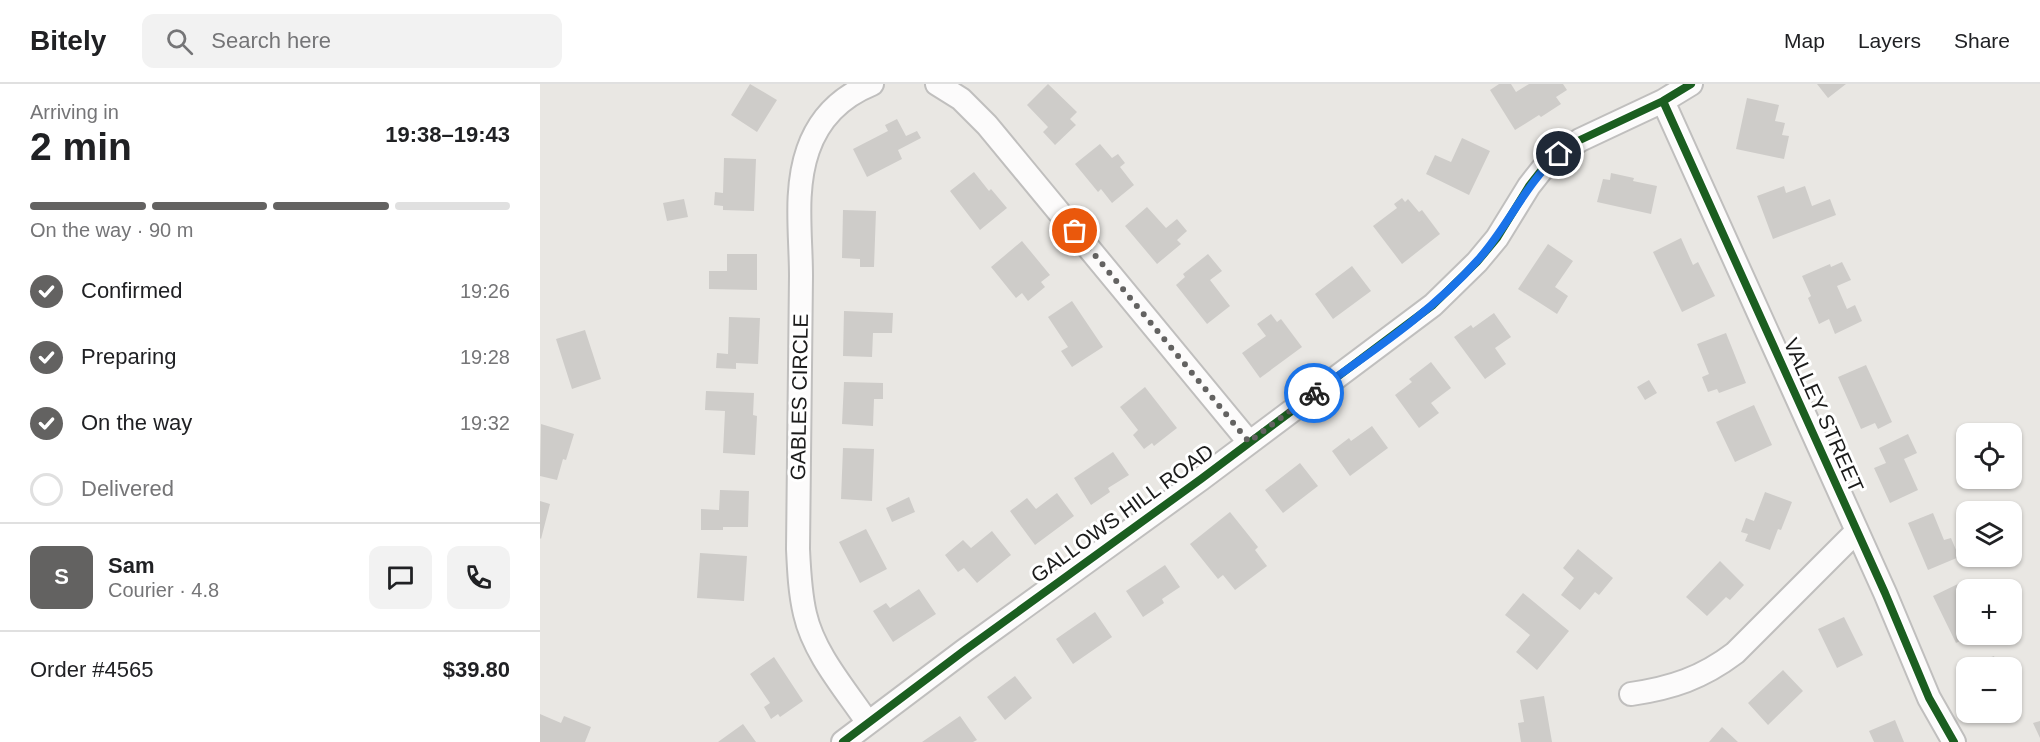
<!DOCTYPE html>
<meta charset="utf-8">
<style>
:root{--surface:#fff;--page:#f2f2f2;--text:#202124;--muted:#757577;--line:#e0e0e0;--accent:#636261}
body{margin:0;font-family:Helvetica,sans-serif;background:var(--page);color:var(--text);height:100vh;display:flex;flex-direction:column;font-size:22px;white-space:nowrap}
*{box-sizing:border-box;margin:0}
p{font-size:20px;color:var(--muted)}
.icon{flex:none;width:33px;height:33px;fill:none;stroke:currentColor;stroke-width:2;stroke-linecap:round;stroke-linejoin:round}
.map{position:relative;flex:1;overflow:hidden}
.drawer{display:flex;flex-direction:column;background:var(--surface);width:540px}
.drawer>*{flex:none}
.tools{position:absolute;left:1416px;top:339px;display:grid;gap:12px}
.tools a{display:grid;place-items:center;width:66px;height:66px;border-radius:12px;background:var(--surface);box-shadow:0 2px 4px #0004;font-size:30px}
.pin{position:absolute;display:grid;place-items:center;width:51px;height:51px;color:#fff;margin:-26px;border:3px solid #fff;border-radius:50%;box-shadow:0 2px 6px #0007}
.courier{position:absolute;display:grid;place-items:center;width:60px;height:60px;margin:-30px;border:4px solid #1a73e8;border-radius:50%;background:#fff;color:#222;box-shadow:0 2px 8px #0007}
.head em{font-style:normal;font-weight:700}
.head div{display:flex;flex-direction:column-reverse}
.head{display:flex;align-items:center;justify-content:space-between;height:102px;padding:0 30px}
h1{font-size:39px;font-weight:700;line-height:45px}
.bar{display:grid;grid-template-columns:repeat(4,1fr);gap:9px 6px;align-content:center;height:72px;padding:0 30px}
.bar i{height:8px;border-radius:4px;background:var(--line)}
.bar .current{background:var(--accent)}
.bar p{grid-column:span 4}
.line{display:flex;align-items:center;gap:15px;padding:0 30px;border-top:2px solid var(--line)}
.line div{flex:1}
.round{display:grid;place-items:center;flex:none;width:63px;height:63px;border-radius:12px;background:var(--page)}
ol{padding:0 30px;list-style:none}
li{display:flex;align-items:center;gap:18px;height:66px}
li p{margin-inline-start:auto}
li .icon{padding:6px;border-radius:50%;background:var(--accent);color:#fff;stroke-width:4}
li:last-child{color:var(--muted)}
li i{width:33px;height:33px;border:3px solid var(--line);border-radius:50%}
header{display:flex;align-items:center;gap:36px;box-sizing:border-box;height:84px;padding:0 30px;background:var(--surface);border-bottom:2px solid var(--line)}
header strong{font-size:28px}
nav{display:flex;gap:33px;margin-inline-start:auto;font-size:21px}
.search{width:420px;height:54px;background:var(--page);display:flex;align-items:center;gap:15px;box-sizing:border-box;padding:0 21px;border-radius:12px;color:var(--muted);font-size:22px}
main{display:flex;flex:1;min-height:0}
.map>svg:first-child{display:block}
.building{fill:#ceccc9}
.lines{fill:none;stroke-linecap:round;stroke-linejoin:round}
.street-casing{stroke:#c0bfbe;stroke-width:26}
.street{stroke:#fcfbfb;stroke-width:22}
.cycleway-casing{stroke:#fff;stroke-width:11}
.cycleway{stroke:#1b5e20;stroke-width:8}
.done{stroke:#636261;stroke-width:6;stroke-dasharray:0 10.8}
.route{stroke:#1a73e8;stroke-width:8}
.labels{text-anchor:middle;dominant-baseline:central;stroke-width:6;stroke-linejoin:round;paint-order:stroke}
.street-label{font-size:21px;fill:#1b1b1b;stroke:#fff}
</style>
<header>
<strong>Bitely</strong>
<div class="search"><svg class="icon" aria-label="search" viewBox="0 0 24 24"><circle cx="10" cy="10" r="6"/><path d="M15 15l6 6"/></svg>Search here</div>
<nav><a>Map</a><a>Layers</a><a>Share</a></nav>
</header>
<main>
<section class="drawer">
<div class="head"><div><h1>2 min</h1><p>Arriving in</p></div><em>19:38–19:43</em></div>
<div class="bar"><i class="current"></i><i class="current"></i><i class="current"></i><i></i><p>On the way · 90 m</p></div>
<ol>
<li><svg class="icon" aria-label="check" viewBox="0 0 24 24"><path d="M5 12l5 5 9-10"/></svg>Confirmed<p>19:26</p></li>
<li><svg class="icon" aria-label="check" viewBox="0 0 24 24"><path d="M5 12l5 5 9-10"/></svg>Preparing<p>19:28</p></li>
<li><svg class="icon" aria-label="check" viewBox="0 0 24 24"><path d="M5 12l5 5 9-10"/></svg>On the way<p>19:32</p></li>
<li><i></i>Delivered</li>
</ol>
<div class="line" style="height:108px"><b class="round" style="background:var(--accent);color:#fff">S</b><div><b>Sam</b><p>Courier · 4.8</p></div><a class="round"><svg class="icon" aria-label="chat" viewBox="0 0 24 24"><path d="M4 5h16v11H9l-5 4z"/></svg></a><a class="round"><svg class="icon" aria-label="phone" viewBox="0 0 24 24"><path d="M5 4h4l2 5-3 2q2 4 5 5l2-3 5 2v4C11 20 4 13 5 4z"/></svg></a></div>
<div class="line" style="height:78px"><div>Order #4565</div><b>$39.80</b></div>
</section>
<div class="map">
<svg width="1500" height="658" viewBox="0 0 1500 658">
<rect width="100%" height="100%" fill="#e9e7e3"/>
<path class="building" d="M210,0L237,16L217,48L191,31Z
M508,0L537,28L530,35L536,41L515,61L503,48L508,43L487,21Z
M959,0H971L976,8L989,0H1023L1027,6L1016,13L1021,20L1001,33L999,31L975,46L950,6Z
M1277,0H1306L1288,14Z
M1207,14L1239,21L1235,37L1245,39L1242,51L1249,52L1244,75L1196,65Z
M357,35L366,52L377,47L381,54L358,66L362,75L327,93L313,65L348,47L345,41Z
M922,54L950,67L929,111L886,90L895,71L911,78Z
M560,60L572,74L578,70L585,79L580,83L594,101L572,119L561,105L558,108L535,80Z
M184,74L216,75L214,127L183,126V122L174,121L175,108L183,109Z
M434,88L449,107L451,105L467,124L440,146L410,107Z
M1071,89L1094,94L1093,97L1117,102L1111,130L1057,118L1063,95L1070,96Z
M1244,102L1246,109L1265,102L1272,122L1290,115L1296,131L1233,155L1217,112Z
M862,114L865,118L868,115L879,128L882,126L900,150L862,180L833,142L857,124L854,120Z
M144,115L148,133L127,137L123,119Z
M607,123L626,144L637,135L647,147L637,156L641,160L617,180L585,142Z
M303,126L336,127L334,183H320V175L302,174Z
M1141,154L1153,181L1158,178L1175,212L1142,228L1113,168Z
M482,157L510,191L501,198L505,203L488,217L482,209L476,214L451,183Z
M1008,160L1033,177L1015,203L1028,212L1017,230L978,205Z
M187,170H217V206L169,205V187H187Z
M668,170L682,187L670,196L690,222L667,240L636,201L645,193L643,190Z
M1302,178L1311,196L1297,202L1307,225L1315,221L1322,237L1295,250L1289,235L1279,240L1268,214L1271,212L1262,192L1290,180L1291,183Z
M812,182L831,207L793,235L775,210Z
M532,217L563,263L532,283L521,267L528,263L508,233Z
M304,227L353,229L352,249H333L332,273L303,272Z
M954,229L971,253L955,264L966,280L945,295L914,253L931,241L933,244Z
M731,230L737,238L741,235L762,263L720,294L702,269L726,252L717,240Z
M189,233L220,234L218,280L196,279V285L176,284L177,269L188,270Z
M45,246L61,295L32,305L16,255Z
M1186,249L1206,299L1179,309L1177,305L1168,308L1162,293L1169,290L1157,260Z
M891,278L911,304L891,319L899,329L879,344L855,311L872,298L869,295Z
M1326,281L1352,338L1338,345L1335,339L1321,345L1298,293Z
M1109,296L1117,309L1105,316L1097,303Z
M304,298L343,299V315H334L333,342L302,340Z
M605,303L637,344L614,362L612,359L604,365L593,351L598,346L580,323Z
M166,307L214,309L213,331L217,332L215,371L183,369L185,327L165,326Z
M1214,321L1232,361L1195,378L1176,338Z
M1,340L34,350L26,376L23,375L17,396L0,392Z
M832,342L848,364L810,392L792,367L809,354L811,357Z
M1368,350L1377,369L1364,375L1378,406L1350,419L1334,384L1346,379L1339,364Z
M303,364L334,365L332,417L301,415Z
M573,368L589,391L568,404L570,408L551,421L534,394Z
M760,379L778,402L743,429L725,406Z
M180,406L209,407L208,443H183V446H161V425L179,426Z
M1225,408L1252,418L1241,446L1238,445L1230,466L1205,457L1208,450L1201,448L1206,434L1214,437Z
M517,409L534,432L495,461L470,427L487,414L496,425Z
M369,413L375,428L352,438L346,424Z
M0,417L10,420L1,455L0,454Z
M690,428L718,463L715,466L727,482L695,506L683,491L678,495L650,460Z
M1393,429L1404,456L1411,454L1419,473L1388,486L1368,439Z
M326,445L347,485L320,499L299,458Z
M452,447L471,471L437,499L424,484L418,488L405,471L423,456L431,464Z
M1038,465L1073,494L1059,511L1055,508L1040,526L1021,511L1034,494L1023,484Z
M160,469L207,472L204,517L157,514Z
M1180,477L1204,501L1190,516L1186,513L1167,532L1146,513Z
M625,481L640,503L622,515L624,519L603,533L586,507Z
M1420,499L1426,514V550H1435L1416,559L1393,512Z
M379,505L396,530L353,558L333,527L346,519L350,524Z
M983,509L1029,547L997,586L976,568L990,551L965,531Z
M555,528L572,553L533,580L516,555Z
M1304,533L1323,571L1297,584L1278,545Z
M1454,572L1459,584H1424V583Z
M234,573L263,617L240,633L238,630L231,635L224,623L230,619L210,590Z
M1243,586L1263,607L1228,641L1208,619Z
M475,592L492,614L465,636L447,613Z
M1004,612L1012,658H981L978,639L984,638L980,616Z
M0,630L21,639L24,632L51,643L45,658H0Z
M420,632L437,656L433,658H382Z
M1355,636L1364,658H1334L1329,647Z
M1500,637V654L1493,639Z
M203,640L216,658H178Z
M1182,643L1198,658H1169Z"/>
<g class="lines">
<g class="street-casing">
<path id="street" d="M397,0L421,15L447,41L709,358
M1123,17L1345,509L1389,614L1414,658
M1091,610C1132,604 1162,594 1195,569L1317,447
M328,639C306,606 274,570 265,530C260,509 259,487 258,465C259,374 260,283 261,192C261,151 254,106 268,66C279,34 300,13 332,0
M303,658L425,566L661,395L893,221L937,178L957,154L989,102L1004,83L1019,71L1040,56L1123,17L1151,0"/>
</g>
<use href="#street" class="street"/>
<g class="cycleway-casing">
<path id="cycleway" d="M1123,17L1345,509L1389,614L1414,658
M303,658L425,566L661,395L893,221L937,178L957,154L989,102L1004,83L1019,71L1040,56L1123,17L1151,0"/>
</g>
<use href="#cycleway" class="cycleway"/>
</g>
<g class="lines">
<path class="done" d="M535,147L709,358L774,309"/>
<path class="route" d="M774,309C831,268 891,229 938,176C968,143 985,100 1019,70"/>
</g>
<g class="labels">
<g class="street-label">
<text transform="translate(259 313) rotate(-89)">GABLES CIRCLE</text>
<text transform="translate(1284 331) rotate(66)">VALLEY STREET</text>
<text transform="translate(582 429) rotate(-36)">GALLOWS HILL ROAD</text>
</g>
</g>
</svg>
<div class="tools">
<a><svg class="icon" aria-label="locate" viewBox="0 0 24 24"><circle cx="12" cy="12" r="6"/><path d="M12 2v4M12 18v4M2 12h4M18 12h4"/></svg></a>
<a><svg class="icon" aria-label="layers" viewBox="0 0 24 24"><path d="M12 4l9 5-9 5-9-5zM3 14l9 5 9-5"/></svg></a>
<a>+</a>
<a>−</a>
</div>
<div class="pin" style="left:535px;top:147px;background:#ea580c"><svg class="icon" aria-label="bag" viewBox="0 0 24 24"><path d="M5 8h14l-1 12H6zM9 8a3 3 0 0 1 6 0"/></svg></div>
<div class="pin" style="left:1019px;top:70px;background:#1f2937"><svg class="icon" aria-label="home" viewBox="0 0 24 24"><path d="M3 11l9-7 9 7M6 9v11h12V9"/></svg></div>
<div class="courier" style="left:774px;top:309px"><svg class="icon" aria-label="bike" viewBox="0 0 24 24"><circle cx="6" cy="16" r="4"/><circle cx="18" cy="16" r="4"/><path d="M6 16l4-8h5l3 8M10 8l3 8H6M13 5h3"/></svg></div>
</div>
</main>
